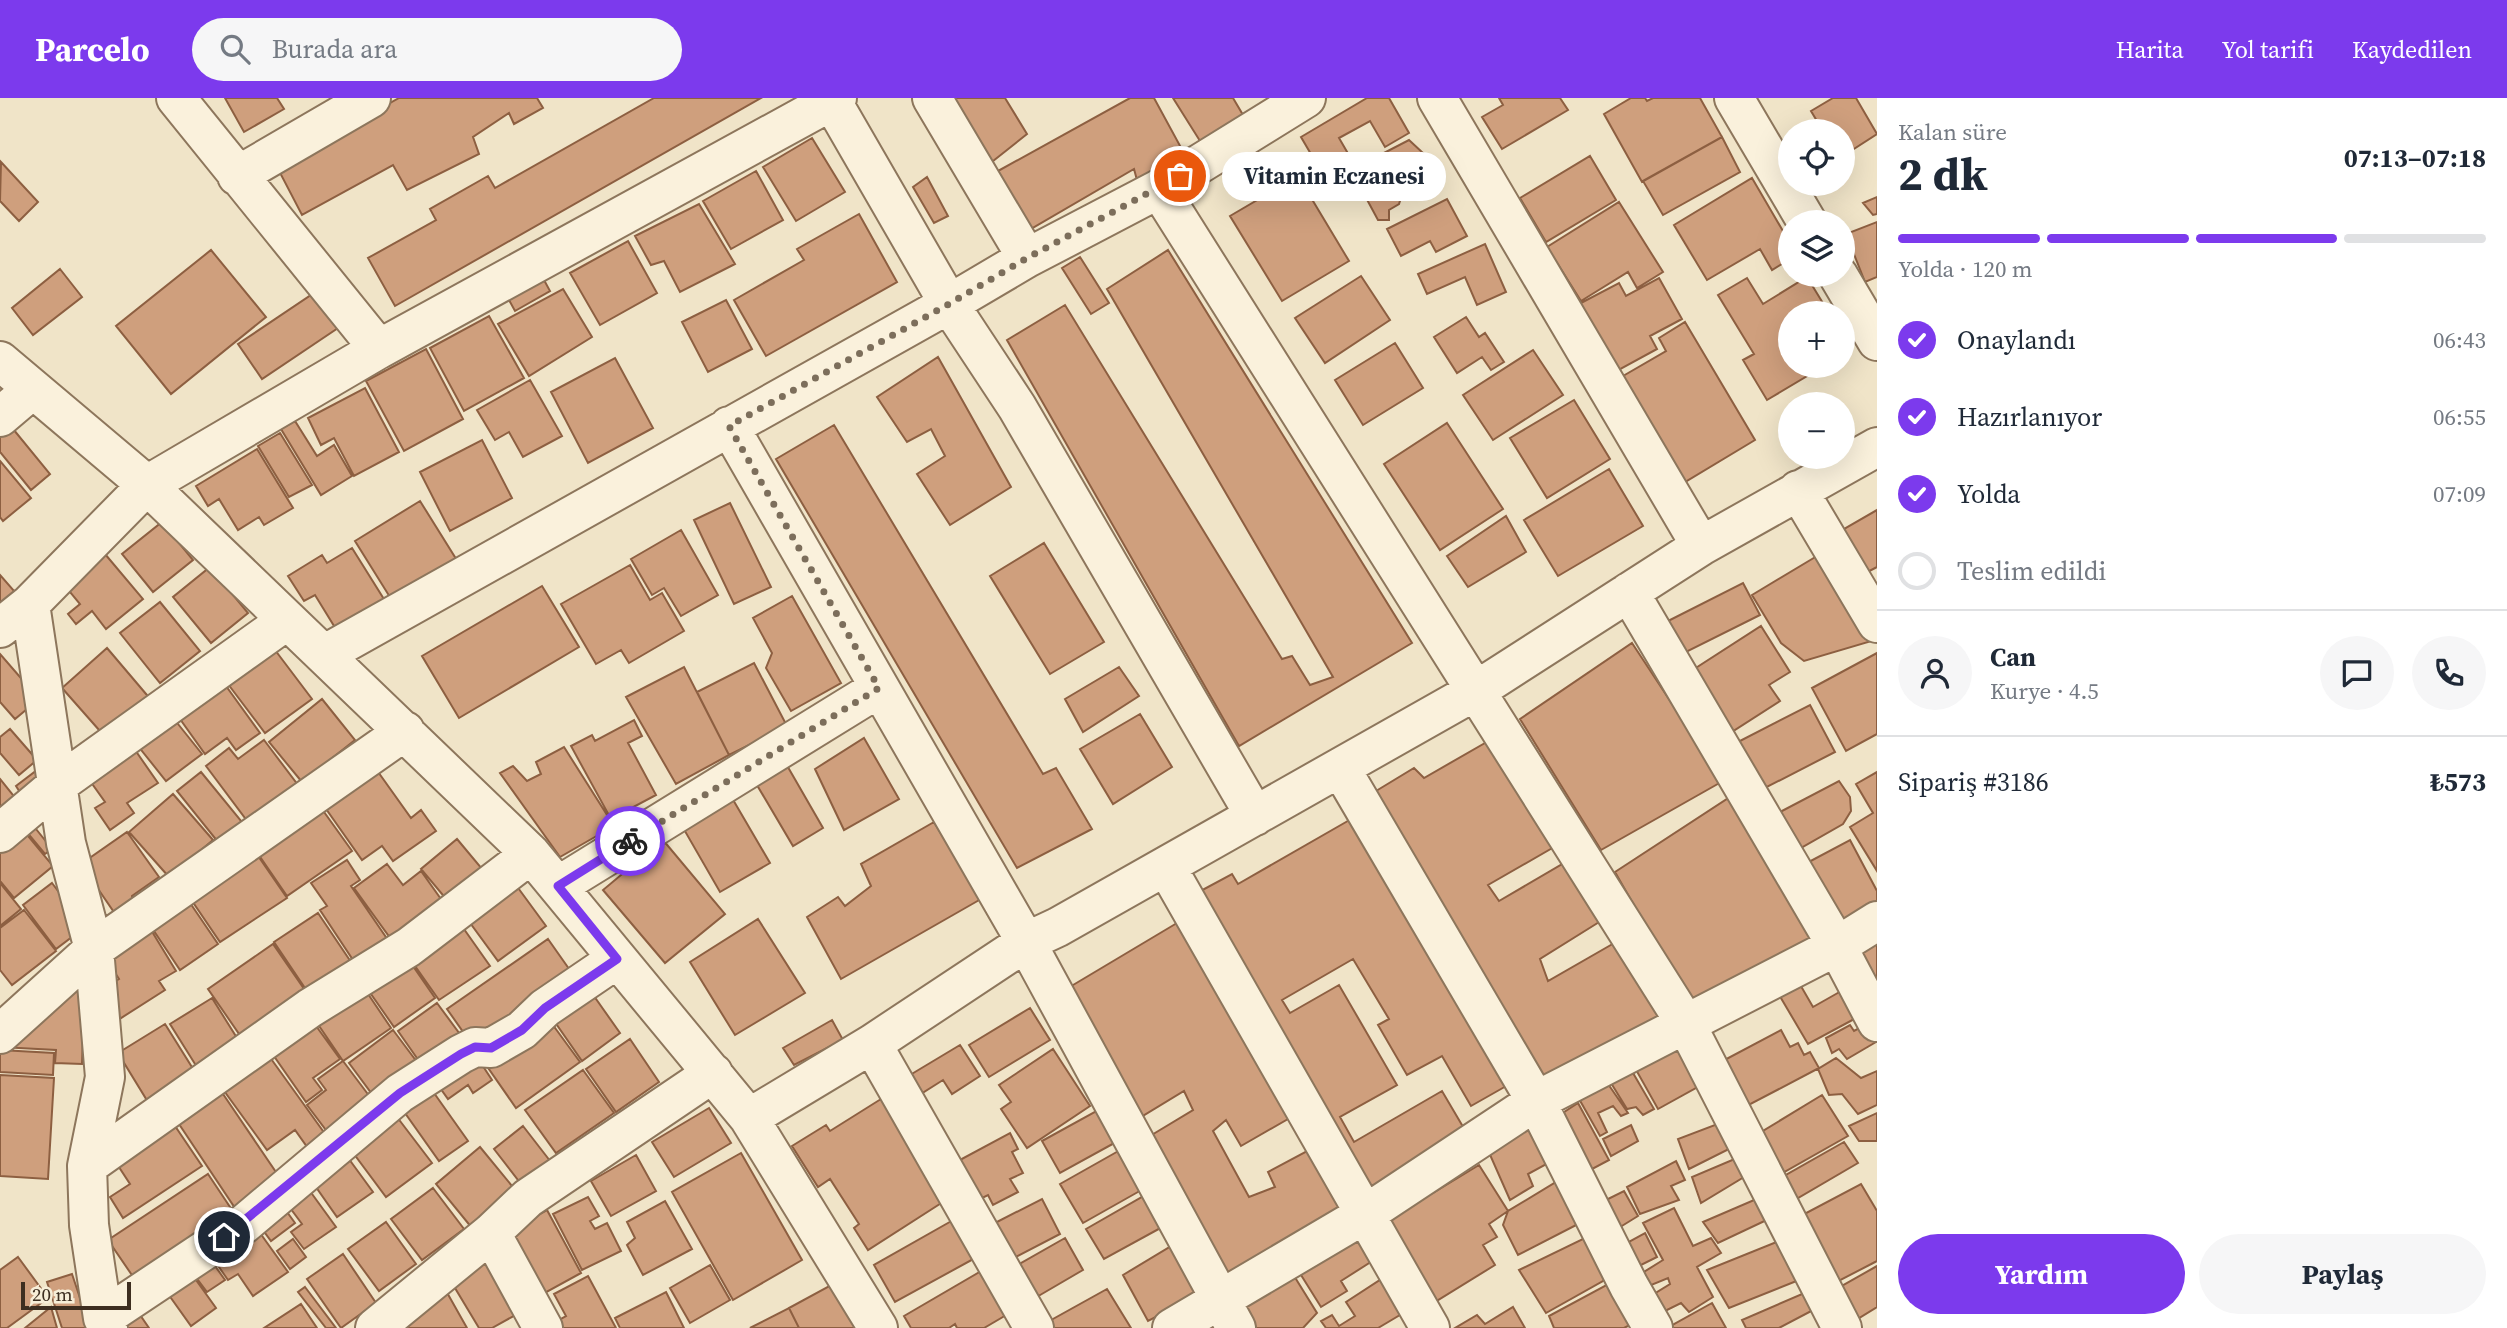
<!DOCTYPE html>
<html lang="tr">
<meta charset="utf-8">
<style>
:root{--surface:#fff;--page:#f6f6f7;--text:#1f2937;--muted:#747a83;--line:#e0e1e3;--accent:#7c3aed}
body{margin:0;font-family:"Source Serif 4",serif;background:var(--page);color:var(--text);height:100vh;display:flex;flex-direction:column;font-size:26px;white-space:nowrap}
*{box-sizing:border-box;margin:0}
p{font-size:23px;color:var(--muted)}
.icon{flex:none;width:38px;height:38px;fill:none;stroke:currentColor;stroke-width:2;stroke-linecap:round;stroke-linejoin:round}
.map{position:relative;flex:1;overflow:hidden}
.panel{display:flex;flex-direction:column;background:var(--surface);width:630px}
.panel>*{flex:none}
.controls{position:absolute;left:1778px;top:21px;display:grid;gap:14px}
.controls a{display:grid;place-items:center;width:77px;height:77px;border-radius:50%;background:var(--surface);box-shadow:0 7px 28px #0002;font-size:35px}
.scale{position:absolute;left:21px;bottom:18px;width:110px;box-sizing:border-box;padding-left:7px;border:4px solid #3d2e20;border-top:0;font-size:19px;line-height:24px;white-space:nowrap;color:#3d2e20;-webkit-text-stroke:5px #f7eed8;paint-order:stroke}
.pin{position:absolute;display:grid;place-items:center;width:60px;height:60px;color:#fff;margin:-30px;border:4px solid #fff;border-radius:50%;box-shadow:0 2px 7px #0007}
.courier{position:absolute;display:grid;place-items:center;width:70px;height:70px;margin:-35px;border:5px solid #7c3aed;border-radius:50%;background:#fff;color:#222;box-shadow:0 2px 9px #0007}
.bubble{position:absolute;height:49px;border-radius:24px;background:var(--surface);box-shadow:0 7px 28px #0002;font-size:23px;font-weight:700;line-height:49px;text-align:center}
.head em{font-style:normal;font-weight:700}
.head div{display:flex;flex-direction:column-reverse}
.head{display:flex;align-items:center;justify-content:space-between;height:119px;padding:0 21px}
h1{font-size:46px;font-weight:700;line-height:52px}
.bar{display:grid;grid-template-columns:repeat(4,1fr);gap:10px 7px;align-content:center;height:84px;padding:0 21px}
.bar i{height:9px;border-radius:5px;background:var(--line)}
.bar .active{background:var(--accent)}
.bar p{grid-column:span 4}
.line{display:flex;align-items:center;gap:18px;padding:0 21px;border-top:2px solid var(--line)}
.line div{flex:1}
.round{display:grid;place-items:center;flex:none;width:74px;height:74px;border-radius:37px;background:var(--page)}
ol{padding:0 21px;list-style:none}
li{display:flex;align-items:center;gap:21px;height:77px}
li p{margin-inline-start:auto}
li .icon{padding:7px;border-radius:50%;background:var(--accent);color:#fff;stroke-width:4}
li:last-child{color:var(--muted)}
li i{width:38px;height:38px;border:4px solid var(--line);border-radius:50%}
.action{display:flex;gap:14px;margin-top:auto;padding:14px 21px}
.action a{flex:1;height:80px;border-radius:42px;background:var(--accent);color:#fff;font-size:28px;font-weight:700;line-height:80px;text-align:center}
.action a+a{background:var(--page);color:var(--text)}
header{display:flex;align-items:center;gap:42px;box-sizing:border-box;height:98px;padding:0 35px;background:var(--accent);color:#fff}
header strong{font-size:33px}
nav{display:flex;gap:38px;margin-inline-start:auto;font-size:24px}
.search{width:490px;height:63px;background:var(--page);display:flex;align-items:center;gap:18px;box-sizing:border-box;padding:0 24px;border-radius:38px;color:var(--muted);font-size:26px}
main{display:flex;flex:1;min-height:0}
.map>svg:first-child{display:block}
.building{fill:#cf9f7d;stroke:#8d5f41;stroke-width:2}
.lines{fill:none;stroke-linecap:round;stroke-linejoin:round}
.minor-casing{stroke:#8d765c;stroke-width:42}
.minor{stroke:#faf1dc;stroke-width:38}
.done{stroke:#7c6e5b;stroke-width:7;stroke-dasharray:0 12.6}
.route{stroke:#7c3aed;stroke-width:9}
</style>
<header>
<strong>Parcelo</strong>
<div class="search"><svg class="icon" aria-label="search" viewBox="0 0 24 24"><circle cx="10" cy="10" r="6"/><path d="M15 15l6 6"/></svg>Burada ara</div>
<nav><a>Harita</a><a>Yol tarifi</a><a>Kaydedilen</a></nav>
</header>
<main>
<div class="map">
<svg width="1877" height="1230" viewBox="0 0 1877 1230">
<rect width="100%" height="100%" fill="#f0e4c8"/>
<path class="building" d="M225,0H277L284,11L244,34Z
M399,0H537L543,10L514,26L509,15L473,39L479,56L407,92L393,67L302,117L277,69Z
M654,0H761L395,208L368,160L436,122L430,111L488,78L495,90Z
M945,0H1005L1027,36L983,71Z
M1130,0H1154L1185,57L1137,82L1134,71L1029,132L998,73Z
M1173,0H1233L1243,17L1200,43Z
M1367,0H1389L1409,35L1385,49L1370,23L1339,40L1350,59L1322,75L1301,39Z
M1499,0H1560L1568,12L1502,51L1482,19L1503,7Z
M1631,0H1645L1647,3L1653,0H1700L1722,39L1642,84L1604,16Z
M1833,0H1856L1877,36L1843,58V33H1823L1811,13Z
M1722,39L1740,74L1663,117L1643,83Z
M812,40L845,94L796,123L763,69Z
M1409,42L1438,69L1405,87L1399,106L1389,112V122H1378L1351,72Z
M1590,58L1616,102L1546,144L1520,100Z
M1,64L38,104L19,123L0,103Z
M756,73L783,122L731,151L703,103Z
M1298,78L1349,163L1282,203L1230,118Z
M927,79L948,118L934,125L913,89Z
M1752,80L1790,145V161L1772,172L1760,151L1707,182L1674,127Z
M1877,99V116L1873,117L1863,105Z
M1447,101L1467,138L1436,154L1430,143L1401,158L1387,131Z
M1619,104L1663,174L1637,190L1628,174L1581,203L1547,149Z
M699,106L735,166L680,194L664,163L651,167L635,138Z
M859,116L897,184L766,258L734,202L804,162L797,151Z
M1877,124V179L1865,184L1846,136Z
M628,143L657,195L600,227L570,175Z
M1485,146L1506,194L1477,207L1465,179L1427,196L1418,176Z
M211,152L266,219L171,296L116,228Z
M1168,152L1412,545L1239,648L1007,242L1065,207L1282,561L1292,558L1310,587L1333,579L1107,191Z
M1080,159L1109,205L1091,216L1062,170Z
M60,171L82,199L33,237L12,210Z
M1361,178L1390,222L1325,265L1295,220Z
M1807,179L1829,215H1790V268H1824L1767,302L1743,262L1754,256L1718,197L1747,180L1763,206Z
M1659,180L1682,221L1650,238L1657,251L1615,274L1579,206L1619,185L1626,198Z
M544,182L550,193L515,213L509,202Z
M563,191L592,239L529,278L498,226Z
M317,193L341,228L262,281L238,246Z
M726,202L752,251L708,274L682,224Z
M489,218L524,280L464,313L430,250Z
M1466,219L1479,239L1485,235L1504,264L1491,272L1482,259L1457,275L1434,239Z
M1685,224L1755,342L1685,384L1623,278L1666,253L1659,240Z
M1395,245L1423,290L1363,327L1335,282Z
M426,251L463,321L404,353L366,283Z
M1533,252L1563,297L1493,342L1463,297Z
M938,259L1011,389L950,427L917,376L945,358L931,331L907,344L877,299Z
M615,260L653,330L588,365L551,294Z
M530,282L562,338L523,359L509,334L495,342L477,312Z
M365,290L399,354L354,378L334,340L321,347L308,320Z
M1574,302L1610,361L1547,400L1510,340Z
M295,323L317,358L334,347L352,378L321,397L281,331Z
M1447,325L1503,411L1440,452L1384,366Z
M9,326L50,376L31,392L0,354V333Z
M834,327L1043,676L1056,670L1092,731L1017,770L776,361Z
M280,335L312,387L289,399L258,348Z
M482,342L512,400L450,433L420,374Z
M257,351L293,410L264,427L259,419L238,432L219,401L208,408L196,388Z
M0,363L31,400L3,423L0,419Z
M1609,371L1643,428L1558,478L1524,422Z
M420,403L458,464L393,504L355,443Z
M730,405L771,489L734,506L694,422Z
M1877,412V469L1862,477L1839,434Z
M1506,418L1526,454L1468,489L1447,458Z
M162,424L193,462L153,494L122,456Z
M681,432L718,497L681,518L664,490L652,497L631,461Z
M1044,445L1104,544L1050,576L990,478Z
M352,450L387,506L339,536L315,497L304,503L288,478L322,457L327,465Z
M1822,455L1875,542L1804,563L1781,545L1752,497Z
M105,456L143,501L106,531L92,513L76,526L68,516L80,506L65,488Z
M630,467L650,502L662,495L684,533L629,565L621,552L596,566L561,506Z
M210,469L248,515L211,545L173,499Z
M0,477L15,494L0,520Z
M1743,485L1760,517L1684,555L1668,523Z
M542,488L579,549L459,620L422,558Z
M792,498L841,585L791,613L766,570L772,555L753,520Z
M160,504L200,553L160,585L120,535Z
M1761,528L1790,574L1769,587L1780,603L1727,637L1688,575Z
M1632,545L1723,683L1601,752L1520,621Z
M107,550L152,603L107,641L62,590Z
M275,552L312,601L265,635L228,586Z
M1877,555V636L1846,653L1812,590Z
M0,556L39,601L15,621L0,604Z
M754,565L787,628L729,657L697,594Z
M684,569L729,657L676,686L626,599Z
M1119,569L1139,598L1083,634L1065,601Z
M226,588L260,635L236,652L227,640L205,656L180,621Z
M322,601L355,642L302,684L269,644Z
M1810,607L1835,654L1761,692L1736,645Z
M170,616L202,656L166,683L134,643Z
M1140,616L1172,669L1113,706L1080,651Z
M634,622L642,638L628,645L656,697L611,721L571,648L592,637L595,643Z
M10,631L37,662L19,677L0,655V639Z
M864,640L899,701L844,732L815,671Z
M1492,641L1561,745L1488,787L1499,803L1571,761L1604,821L1540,861L1548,883L1623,840L1673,921L1541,986L1376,693L1414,670L1424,680Z
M264,642L298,687L248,724L206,668L229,650L238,661Z
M133,649L158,685L127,705L134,715L110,732L95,710L105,704L88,680Z
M564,649L614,728L560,759L500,675L513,668L527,683L541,676L536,664Z
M785,664L823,730L793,748L754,682Z
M41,669L49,680L23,699L16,688Z
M376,671L411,720L421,712L436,733L393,763L382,748L362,762L324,708Z
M201,674L242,724L218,744L177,693Z
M1877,674V773L1850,729L1873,715L1856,686Z
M0,681L21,707L0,724Z
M1839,683L1850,699L1851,713L1843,726L1799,751L1780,714Z
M173,696L213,742L169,779L129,734Z
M1730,699L1818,841L1689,904L1615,774Z
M732,700L770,765L720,794L682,728Z
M319,707L352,753L287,798L254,750Z
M1353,720L1508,987L1471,1008L1442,958L1407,977L1378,927L1389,921L1353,861L1282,902L1290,915L1339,887L1397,987L1340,1019L1354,1044L1442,993L1469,1039L1370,1097L1195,796L1232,776L1238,786Z
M934,724L981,801L841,881L807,819L838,799L845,808L871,788L861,766Z
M32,726L52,751L45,756L25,732Z
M24,733L53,768L14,800L0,783V753Z
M127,734L159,779L132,798L133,809L118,820L81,766Z
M457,741L488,778L452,808L421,771Z
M663,742L725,816L665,865L603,792Z
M1850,742L1877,793V808L1838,828L1805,766Z
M254,752L287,800L220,844L188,797Z
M347,762L360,782L351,788L390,845L357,868L320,812L327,808L311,785Z
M387,766L403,787L421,773L448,811L396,848L354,790Z
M513,783L546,828L498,863L465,818Z
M0,785L21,811L0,828Z
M52,785L85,829L56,851L23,807Z
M186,799L218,846L180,872L148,824Z
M24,812L56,853L12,887L0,872V830Z
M318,815L355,870L311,899L274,844Z
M758,821L805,895L735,937L690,864Z
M459,824L490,868L439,902L408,858Z
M1177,825L1295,1017L1241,1048L1226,1022L1213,1033L1249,1099L1275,1089L1268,1074L1309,1052L1351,1112L1224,1185L1145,1041L1193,1012L1184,993L1136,1022L1063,893Z
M148,827L176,873L159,883L165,892L118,922L100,893L119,881L102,855Z
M1877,839V888L1856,850Z
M548,841L574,878L473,948L447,911Z
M273,846L311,901L246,946L208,891Z
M406,858L435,900L394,929L364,886Z
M85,881L82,966L55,965L56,952L0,949Z
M1798,883L1813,909L1843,892L1858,919L1808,946L1778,895Z
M362,887L391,930L343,963L313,919Z
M589,891L620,935L582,963L550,917Z
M212,900L242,948L200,974L170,926Z
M437,905L465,943L419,963L398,933Z
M1030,910L1050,942L989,979L969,947Z
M547,919L580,964L516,1010L484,964Z
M311,921L340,961L313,980L322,992L306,1004L269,951Z
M832,922L843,942L794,967L783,950Z
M165,926L195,974L148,1004L118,955Z
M1867,926L1876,944L1847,961L1839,951L1832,955L1826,940L1850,927L1854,933Z
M393,932L417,964L372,996L349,965Z
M1781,932L1790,949L1798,945L1804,957L1810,954L1819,970L1741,1011L1717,966Z
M630,941L659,984L616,1014L586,971Z
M1681,945L1703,986L1658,1011L1635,970Z
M960,947L980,978L952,996L943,982L916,999L905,980Z
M1053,951L1090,1008L1027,1050L1001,1011L1011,1004L999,987Z
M0,952L54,955L53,977L0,974Z
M473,953L492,982L473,995L468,987L448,1001L433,980Z
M269,958L328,1040L310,1053L295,1032L267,1052L222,990Z
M1836,960L1861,980L1877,973V1007L1858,1016L1842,996L1829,997L1818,971Z
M343,963L376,1007L332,1040L307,1007L326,992L318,981Z
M583,972L614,1015L556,1055L525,1012Z
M1633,975L1654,1011L1643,1017L1636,1009L1627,1011L1611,985Z
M0,977L54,980L48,1081L0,1078Z
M1606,983L1628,1015L1621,1018L1613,1008L1598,1015L1607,1034L1600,1038L1578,999Z
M221,993L282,1083L237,1113L177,1023Z
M434,995L468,1043L439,1063L405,1015Z
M1822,997L1848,1038L1772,1081L1753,1039Z
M881,1001L946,1102L868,1152L854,1130L859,1126L830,1081L818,1089L792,1048L826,1027L830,1033Z
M1578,1005L1609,1062L1581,1077L1552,1022Z
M709,1010L731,1045L674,1079L652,1044Z
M1100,1011L1118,1043L1060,1075L1042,1043Z
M1877,1015V1043H1859L1849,1028Z
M397,1019L432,1065L386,1099L351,1052Z
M1728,1022L1735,1048L1689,1071L1678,1041Z
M173,1025L202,1068L123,1120L110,1099L130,1086L115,1063Z
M1530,1025L1554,1062L1528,1076L1533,1088L1510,1102L1487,1050Z
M1631,1027L1638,1043L1611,1058L1603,1041Z
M523,1028L554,1068L525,1091L494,1051Z
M1010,1035L1018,1051L1012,1054L1023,1075L1010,1081L1018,1094L993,1107L988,1097L966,1108L945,1070Z
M1844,1044L1858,1065L1786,1107L1775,1083Z
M480,1049L517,1094L472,1130L436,1086Z
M1122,1051L1145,1090L1083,1125L1060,1086Z
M741,1055L802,1162L733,1202L672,1094Z
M346,1057L373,1094L337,1119L311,1082Z
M636,1057L656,1093L611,1118L591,1083Z
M1737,1060L1749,1076L1701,1105L1692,1079Z
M1676,1063L1685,1082L1671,1088L1679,1102L1640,1116L1627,1089Z
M1479,1067L1508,1113L1489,1126L1497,1139L1483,1147L1495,1167L1430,1207L1376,1119L1428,1087L1433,1095Z
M208,1076L238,1121L138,1186L108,1142Z
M1561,1081L1584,1123L1518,1157L1503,1127L1508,1113Z
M1861,1086L1877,1113V1163L1827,1189L1793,1122Z
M307,1089L336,1129L304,1151L291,1134L302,1126L285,1103Z
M433,1090L464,1131L422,1162L391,1121Z
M1624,1093L1638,1118L1617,1131L1600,1105Z
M1149,1095L1166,1127L1104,1161L1086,1131Z
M588,1099L599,1118L590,1123L595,1131L607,1125L621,1153L582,1172L553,1116Z
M1761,1099L1773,1119L1718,1145L1703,1124Z
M1042,1101L1060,1136L1012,1161L993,1126Z
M665,1103L692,1151L643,1177L627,1147L635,1140L627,1124Z
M282,1107L295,1125L271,1143L257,1124Z
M1674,1110L1693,1148L1711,1140L1721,1155L1697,1169L1713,1199L1689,1214L1681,1205L1661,1215L1649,1199L1670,1186L1668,1180L1644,1190L1639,1177L1663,1162L1643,1125Z
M547,1112L581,1175L532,1202L498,1139Z
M955,1121L977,1159L895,1204L874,1167Z
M386,1124L416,1166L379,1193L348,1151Z
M255,1128L288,1174L253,1198L238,1176L228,1182L212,1159Z
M1358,1131L1377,1160L1341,1183L1347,1193L1321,1209L1296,1169Z
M1645,1135L1657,1159L1637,1169L1623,1147Z
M1589,1138L1610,1179L1546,1215L1519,1172Z
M1065,1140L1083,1172L1035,1200L1016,1168Z
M293,1141L306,1159L290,1171L277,1153Z
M1779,1143L1804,1180L1729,1210L1707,1172Z
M1173,1147L1199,1197L1148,1223L1123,1177Z
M343,1156L376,1205L341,1230L307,1181Z
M18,1159L48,1200L7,1230H0V1172Z
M486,1159L519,1215L492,1230H479L449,1180Z
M210,1161L225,1182L207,1194L192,1174Z
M710,1167L730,1202L690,1225L670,1190Z
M1877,1168V1209L1851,1225L1833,1193Z
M983,1172L1008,1216L984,1230H957L955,1226L949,1230H911L904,1218Z
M1291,1173L1317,1215L1303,1230H1246L1232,1210Z
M191,1175L216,1210L191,1228L166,1193Z
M72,1176L90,1230H62L47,1184Z
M588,1178L616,1230H551L550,1227L566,1218L554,1196Z
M1383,1180L1405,1214L1378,1230H1326L1321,1223L1332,1217L1339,1228L1355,1218L1346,1204Z
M1612,1184L1634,1225L1624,1230H1554L1549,1218Z
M833,1186L858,1230H799L789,1210Z
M305,1189L336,1230H326L298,1194Z
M445,1191L467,1230H400Z
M1107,1191L1131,1230H1047L1044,1226Z
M1809,1193L1817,1210L1779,1230H1746L1742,1222Z
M666,1194L684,1230H620L615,1220Z
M1712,1205L1726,1230H1667Z
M301,1206L317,1230H264Z
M51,1209L57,1230H25Z
M1513,1209L1525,1230H1455L1477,1217L1485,1226Z
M789,1210L799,1230H750Z
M136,1211L149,1230H113Z"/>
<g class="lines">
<g class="minor-casing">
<path id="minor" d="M176,0L379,251
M830,0L949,206L1017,309L1255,718
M932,0L1027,160
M1437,0L1701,448
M1734,0L1807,124
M237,78L371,0
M1159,91L1686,926L1842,1230
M1838,177L1877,243
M0,263L147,387L531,756L749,1020L878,1230
M0,319L33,291
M729,328L1026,844L1236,1230
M1798,392L1877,525
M1629,494L1837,848L1877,924
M30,506L66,745L94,851L105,979L87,1068L89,1127L103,1220L108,1230
M0,530L30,506L147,387L379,251L837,0
M325,556L949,206L1027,160L1159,91L1306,0
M1341,671L1536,1003L1629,1188L1653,1230
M0,735L57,687L286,523
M1166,768L1430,1230
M558,788L879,590
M0,936L94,851L405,633
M872,946L1034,1230
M749,1020L872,946L1026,844L1058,829L1477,592L1701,448L1877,349
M87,1068L310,910L409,849L531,756
M491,1135L543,1230
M103,1220L244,1126L400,995L461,956L475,949L491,950L522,932L545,910L617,861
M375,1230L491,1135L528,1100L713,975
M1172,1230L1367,1115L1536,1003L1837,848L1877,823"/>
</g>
<use href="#minor" class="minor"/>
</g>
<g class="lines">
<path class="done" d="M630,743L879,590L729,328L949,206L1027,160L1180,78"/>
<path class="route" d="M224,1139L400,995L461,956L475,949L491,950L522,932L545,910L617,861L558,788L630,743"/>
</g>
</svg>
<div class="controls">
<a><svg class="icon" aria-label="locate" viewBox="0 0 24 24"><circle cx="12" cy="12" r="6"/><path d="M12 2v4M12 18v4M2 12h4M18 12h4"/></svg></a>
<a><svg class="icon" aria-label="layers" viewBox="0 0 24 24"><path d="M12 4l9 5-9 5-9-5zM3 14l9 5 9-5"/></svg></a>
<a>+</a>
<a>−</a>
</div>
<div class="scale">20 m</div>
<div class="pin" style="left:1180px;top:78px;background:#ea580c"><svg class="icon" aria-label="bag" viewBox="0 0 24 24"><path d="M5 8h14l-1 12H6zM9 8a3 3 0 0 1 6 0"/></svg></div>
<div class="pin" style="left:224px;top:1139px;background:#1f2937"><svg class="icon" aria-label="home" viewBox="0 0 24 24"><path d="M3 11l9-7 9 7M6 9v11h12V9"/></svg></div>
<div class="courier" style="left:630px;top:743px"><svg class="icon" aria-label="bike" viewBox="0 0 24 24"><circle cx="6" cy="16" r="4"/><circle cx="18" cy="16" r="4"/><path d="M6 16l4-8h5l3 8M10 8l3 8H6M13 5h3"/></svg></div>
<div class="bubble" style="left:1222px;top:54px;width:224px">Vitamin Eczanesi</div>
</div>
<section class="panel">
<div class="head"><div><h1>2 dk</h1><p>Kalan süre</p></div><em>07:13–07:18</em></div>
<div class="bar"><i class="active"></i><i class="active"></i><i class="active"></i><i></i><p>Yolda · 120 m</p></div>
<ol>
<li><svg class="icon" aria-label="check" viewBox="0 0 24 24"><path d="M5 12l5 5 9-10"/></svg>Onaylandı<p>06:43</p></li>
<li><svg class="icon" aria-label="check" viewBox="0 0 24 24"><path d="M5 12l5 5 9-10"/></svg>Hazırlanıyor<p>06:55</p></li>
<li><svg class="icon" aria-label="check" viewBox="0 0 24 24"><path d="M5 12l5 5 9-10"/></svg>Yolda<p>07:09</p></li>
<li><i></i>Teslim edildi</li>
</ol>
<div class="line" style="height:126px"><a class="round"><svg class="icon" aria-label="person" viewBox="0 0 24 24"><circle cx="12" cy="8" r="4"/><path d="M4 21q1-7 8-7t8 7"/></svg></a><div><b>Can</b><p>Kurye · 4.5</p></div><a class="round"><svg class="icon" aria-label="chat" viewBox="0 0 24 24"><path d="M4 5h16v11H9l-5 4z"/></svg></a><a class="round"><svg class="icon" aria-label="phone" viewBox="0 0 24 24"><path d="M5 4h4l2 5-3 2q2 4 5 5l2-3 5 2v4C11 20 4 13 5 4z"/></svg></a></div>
<div class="line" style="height:91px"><div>Sipariş #3186</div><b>₺573</b></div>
<div class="action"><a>Yardım</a><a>Paylaş</a></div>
</section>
</main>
